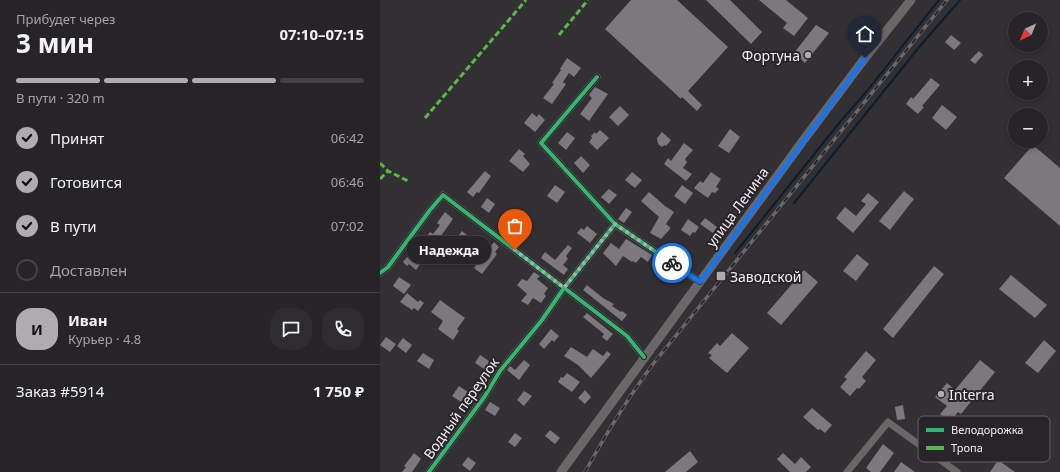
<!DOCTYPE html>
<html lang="ru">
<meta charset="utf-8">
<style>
:root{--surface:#262426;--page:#2e2c2e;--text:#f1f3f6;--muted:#a4a4a7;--line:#424143;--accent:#aeacaf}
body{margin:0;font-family:"Noto Sans",sans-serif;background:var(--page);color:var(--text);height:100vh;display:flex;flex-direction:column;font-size:15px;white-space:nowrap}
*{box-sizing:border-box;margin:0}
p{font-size:13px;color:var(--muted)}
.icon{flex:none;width:22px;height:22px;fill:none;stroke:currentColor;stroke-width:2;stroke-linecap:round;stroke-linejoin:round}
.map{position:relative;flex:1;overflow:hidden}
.sheet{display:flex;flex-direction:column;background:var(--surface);width:380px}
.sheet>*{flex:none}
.needle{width:26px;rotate:224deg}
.tools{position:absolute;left:628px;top:12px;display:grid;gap:8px}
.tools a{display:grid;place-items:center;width:40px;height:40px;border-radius:50%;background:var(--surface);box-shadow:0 2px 6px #0003,0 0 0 1px var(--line);font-size:20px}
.pin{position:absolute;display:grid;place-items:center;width:34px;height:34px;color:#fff;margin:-41px -17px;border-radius:50% 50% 50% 0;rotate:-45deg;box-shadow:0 0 4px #0007}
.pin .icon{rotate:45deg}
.courier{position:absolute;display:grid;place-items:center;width:40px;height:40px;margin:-20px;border:3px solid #1a73e8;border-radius:50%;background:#fff;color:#222;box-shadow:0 1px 5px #0007}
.bubble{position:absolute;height:28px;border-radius:14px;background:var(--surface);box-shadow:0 2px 6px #0003,0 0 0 1px var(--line);font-size:13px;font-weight:700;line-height:28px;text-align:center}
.head em{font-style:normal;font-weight:700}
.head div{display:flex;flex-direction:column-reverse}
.head{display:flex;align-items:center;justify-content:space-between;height:68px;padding:0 16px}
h1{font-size:26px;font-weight:700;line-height:30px}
.bar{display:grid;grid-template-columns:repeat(4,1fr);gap:6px 4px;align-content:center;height:48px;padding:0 16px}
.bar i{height:5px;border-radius:3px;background:var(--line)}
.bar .selected{background:var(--accent)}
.bar p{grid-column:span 4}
.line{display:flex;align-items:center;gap:10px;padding:0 16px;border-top:1px solid var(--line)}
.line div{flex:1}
.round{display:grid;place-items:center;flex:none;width:42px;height:42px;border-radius:16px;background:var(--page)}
ol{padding:0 16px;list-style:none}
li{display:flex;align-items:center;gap:12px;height:44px}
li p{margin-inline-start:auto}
li .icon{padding:4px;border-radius:50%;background:var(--accent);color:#111;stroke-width:4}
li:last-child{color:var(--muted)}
li i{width:22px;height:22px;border:2px solid var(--line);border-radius:50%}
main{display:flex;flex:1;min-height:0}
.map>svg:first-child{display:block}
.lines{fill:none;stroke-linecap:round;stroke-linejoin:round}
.stream{stroke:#0c1e2e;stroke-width:2}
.building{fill:#7b787e}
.minor{stroke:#686666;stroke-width:7}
.major{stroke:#696768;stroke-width:9}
.rail-casing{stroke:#686769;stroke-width:3.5}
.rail{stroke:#28252a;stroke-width:2;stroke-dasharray:6;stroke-linecap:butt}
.quiet{stroke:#58b947;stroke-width:3;stroke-dasharray:6 3;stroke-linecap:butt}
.cycleway-casing{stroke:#28252a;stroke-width:6}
.cycleway{stroke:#33b770;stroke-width:4}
.done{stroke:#aeacaf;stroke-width:4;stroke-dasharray:0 7.2}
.route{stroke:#1a73e8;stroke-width:5}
.poi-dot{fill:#aeacaf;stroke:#28252a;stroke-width:1.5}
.labels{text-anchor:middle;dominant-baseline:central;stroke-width:4;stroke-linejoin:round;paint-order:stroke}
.poi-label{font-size:14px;fill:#f0eef2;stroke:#28252a;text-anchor:start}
.street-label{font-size:14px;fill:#f0eef2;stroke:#28252a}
.key{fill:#28252a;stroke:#646166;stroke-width:1}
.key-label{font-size:11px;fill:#f0eef2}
</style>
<main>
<section class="sheet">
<div class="head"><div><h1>3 мин</h1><p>Прибудет через</p></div><em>07:10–07:15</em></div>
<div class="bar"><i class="selected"></i><i class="selected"></i><i class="selected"></i><i></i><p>В пути · 320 m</p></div>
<ol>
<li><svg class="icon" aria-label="check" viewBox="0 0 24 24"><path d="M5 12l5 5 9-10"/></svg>Принят<p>06:42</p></li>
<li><svg class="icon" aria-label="check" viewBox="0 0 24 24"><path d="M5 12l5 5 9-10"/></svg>Готовится<p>06:46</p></li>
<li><svg class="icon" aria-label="check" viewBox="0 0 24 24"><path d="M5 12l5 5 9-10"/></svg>В пути<p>07:02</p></li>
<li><i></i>Доставлен</li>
</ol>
<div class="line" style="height:72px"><b class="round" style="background:var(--accent);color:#111">И</b><div><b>Иван</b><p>Курьер · 4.8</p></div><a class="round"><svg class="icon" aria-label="chat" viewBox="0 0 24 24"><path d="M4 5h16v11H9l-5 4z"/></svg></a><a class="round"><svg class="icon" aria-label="phone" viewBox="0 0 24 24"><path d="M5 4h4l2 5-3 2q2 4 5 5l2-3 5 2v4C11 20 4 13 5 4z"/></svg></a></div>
<div class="line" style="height:52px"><div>Заказ #5914</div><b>1 750 ₽</b></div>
</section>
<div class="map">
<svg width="680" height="472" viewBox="0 0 680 472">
<rect width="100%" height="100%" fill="#323033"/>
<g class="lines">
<path class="stream" d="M414,203L540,46L580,0
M355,253L460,122L487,91L559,0"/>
</g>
<path class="building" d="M251,0H297L348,47L308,91L322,105L317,111L302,97L301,99L225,29Z
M326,0H350L382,32L371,44Z
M379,0H406L428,18L414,36L403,28L407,23Z
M436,25L449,33L425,63L414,53Z
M571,35L581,43L574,50L565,42Z
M599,51L603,55L595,64L590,60Z
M187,58L201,68L194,77L189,73L183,82L186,84L172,104L163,98L174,84L172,83L181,70L180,69Z
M551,78L560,85L542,106L544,107L538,114L526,104L531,97L533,99Z
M215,87L228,94L209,121L200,114L212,98L209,95Z
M562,105L577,117L566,130L552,118Z
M240,106L249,115L238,126L229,117Z
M152,113L157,117L159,114L165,120L155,132L144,123Z
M350,129L360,137L349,153L338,146Z
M220,130L229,138L217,150L209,142L212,138L211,136L215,132L216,134Z
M187,132L195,138L186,150L178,143Z
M282,132L291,140L286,146L285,145L282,147L278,144L277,138Z
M304,143L313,150L305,159L307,162L303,168L312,174L306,181L284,164L288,158L291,161Z
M653,145L680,168V226L624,178Z
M139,149L145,154L143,156L150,164L143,172L129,161Z
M201,156L210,165L203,173L194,163Z
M105,171L111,176L99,193L97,192L93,197L87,192Z
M252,172L262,180L255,188L245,180Z
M331,172L341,179L336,187L339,189L335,193L332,192L328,198L314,188L320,181L323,183Z
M175,185L185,192L177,203L167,196Z
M302,185L313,193L305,204L294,196Z
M229,189L237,195L229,204L221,197Z
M524,191L534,199L510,230L499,221Z
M269,192L285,206L294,212L286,224L290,227V229L281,239L270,233L279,217L261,201Z
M488,193L499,202L473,233L456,218L465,207L476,216L486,204L481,201Z
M107,198L115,204L109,213L101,207Z
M246,208L252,212L244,223L238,219Z
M65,212L73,219L51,250L42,243L50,232L53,234L60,225L57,223Z
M325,218L337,227L333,233L320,224Z
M308,219L319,227L315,233L313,232L310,236L301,230Z
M207,226L217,234L210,243L197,233L201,228L204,230Z
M82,231L93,240L87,248L76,239Z
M246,239L272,255L268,262L261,257L256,263L253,261L252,262L243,256L236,266L223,253L231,243L239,249Z
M114,242L119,247L115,252L117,254L102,274L94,268Z
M188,245L192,248L186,256L188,259L183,265L188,269L184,275L161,258L165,252L175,260Z
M36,253L44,259L36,270L29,264L27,266L23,262L27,257L31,260Z
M477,254L489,264L476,281L463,271Z
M554,266L564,274L513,338L503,329Z
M424,270L438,282L401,325L387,313Z
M154,272L160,276L157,279L168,288L164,294L166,296L161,303L153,298L148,305L141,301L147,294L137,285L142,279L147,281Z
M631,275L667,305L655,318L619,289Z
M19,277L31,285L24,294L13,286Z
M207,285L223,298L234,304L232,306L241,312L242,311L247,315L242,321L203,290Z
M27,293L38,302L40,300L44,303L38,311L34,308L32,310L20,302Z
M60,300L85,318L77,329L79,331L73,340L58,329L63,321L51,312Z
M207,313L233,334L227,341L222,337L224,334L203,317Z
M171,329L179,336L174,342L172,340L164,349L159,344Z
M352,333L369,348L347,373L329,358L332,355L328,353L337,343L340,346Z
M6,337L16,344L10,352L0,345Z
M23,338L32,345L26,353L17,346Z
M664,340L676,351L658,373L645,363Z
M191,347L207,357L213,349L223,356L227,351L231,354L211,378L198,365L184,356Z
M486,351L496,360L482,377L486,381L479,389L477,388L470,396L460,387L467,379L464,377Z
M43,353L54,360L49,369L37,361Z
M100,355L112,363L107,371L95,363Z
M144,360L150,365L139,380L127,370L130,366L135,370Z
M600,360L615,372L581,414L578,412L570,422L560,414L567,406L555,397L567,383L575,390Z
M187,373L200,382L192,392L178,382L181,377L183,378Z
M79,386L88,392L81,402L72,396Z
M205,390L211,397L205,404L198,398Z
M144,391L152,396L144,406L137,400Z
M110,402L120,408L115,416L105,410Z
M523,405L525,419L517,420L515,407Z
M432,408L452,425L445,433L440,429L438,430L423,417Z
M170,430L180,438L175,444L165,436Z
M135,433L142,438L135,447L128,442Z
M503,444L514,453L500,472H491L486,468Z
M310,451L318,462L306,472H285Z
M34,453L41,459L32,472H22L26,467L24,466Z
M403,453L415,464L421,457L431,467L426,472H410L397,459Z
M88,457L96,463L90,471L82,465Z
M618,460L635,472H610Z
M521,462L535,472H514Z"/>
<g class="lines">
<path class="minor" d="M217,77L161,143L235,224L320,282
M0,273L8,267L50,210L63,195L247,336L264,357
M49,472L105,396L120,371L162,320L184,288L235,224
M467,472L508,422L577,472"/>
<path class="major" d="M181,472L425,138L485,58L531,0"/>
<g class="rail-casing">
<path id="rail" d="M205,472C226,434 247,399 273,364L567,0"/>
</g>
<use href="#rail" class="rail"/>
<path class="quiet" d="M179,35L208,0
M45,118L146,0
M0,163L8,171L28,181
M0,179L8,171"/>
<g class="cycleway-casing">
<path id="cycleway" d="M217,77L161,143L235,224L320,282
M0,273L8,267L50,210L63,195L247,336L264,357
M49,472L105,396L120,371L162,320L184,288L235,224"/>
</g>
<use href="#cycleway" class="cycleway"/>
</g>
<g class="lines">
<path class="done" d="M135,250L184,288L235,224L292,263"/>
<path class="route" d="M292,263L320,282L485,58"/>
</g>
<g class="poi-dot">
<circle cx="428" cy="55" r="4"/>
<rect x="336" y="271" width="10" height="10" rx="2"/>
<circle cx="561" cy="394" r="4"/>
</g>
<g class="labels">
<g class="poi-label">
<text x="420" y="55" text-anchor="end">Фортуна</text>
<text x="350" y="276">Заводской</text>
<text x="569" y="394">Interra</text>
</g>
<g class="street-label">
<text transform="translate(357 207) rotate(-54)">улица Ленина</text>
<text transform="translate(81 408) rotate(-55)">Водный переулок</text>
</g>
</g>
<rect x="538" y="416" width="132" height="46" rx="6" class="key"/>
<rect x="546" y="428" width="18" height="4" fill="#33b770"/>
<rect x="546" y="446" width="18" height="4" fill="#58b947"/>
<g class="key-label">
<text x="571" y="434">Велодорожка</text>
<text x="571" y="452">Тропа</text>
</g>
</svg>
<div class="tools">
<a><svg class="needle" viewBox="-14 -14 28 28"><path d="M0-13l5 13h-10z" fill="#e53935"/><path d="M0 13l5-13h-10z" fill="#a4a4a7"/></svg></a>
<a>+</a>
<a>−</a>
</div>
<div class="pin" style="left:135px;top:250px;background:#ea580c"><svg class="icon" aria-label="bag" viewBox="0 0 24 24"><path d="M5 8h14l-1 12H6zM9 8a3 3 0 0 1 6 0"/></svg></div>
<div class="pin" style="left:485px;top:58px;background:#1f2937"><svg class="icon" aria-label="home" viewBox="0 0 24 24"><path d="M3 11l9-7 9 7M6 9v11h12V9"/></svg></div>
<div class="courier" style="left:292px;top:263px"><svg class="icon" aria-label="bike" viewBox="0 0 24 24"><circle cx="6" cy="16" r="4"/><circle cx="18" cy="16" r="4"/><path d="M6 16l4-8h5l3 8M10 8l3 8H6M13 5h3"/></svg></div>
<div class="bubble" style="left:27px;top:236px;width:84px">Надежда</div>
</div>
</main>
